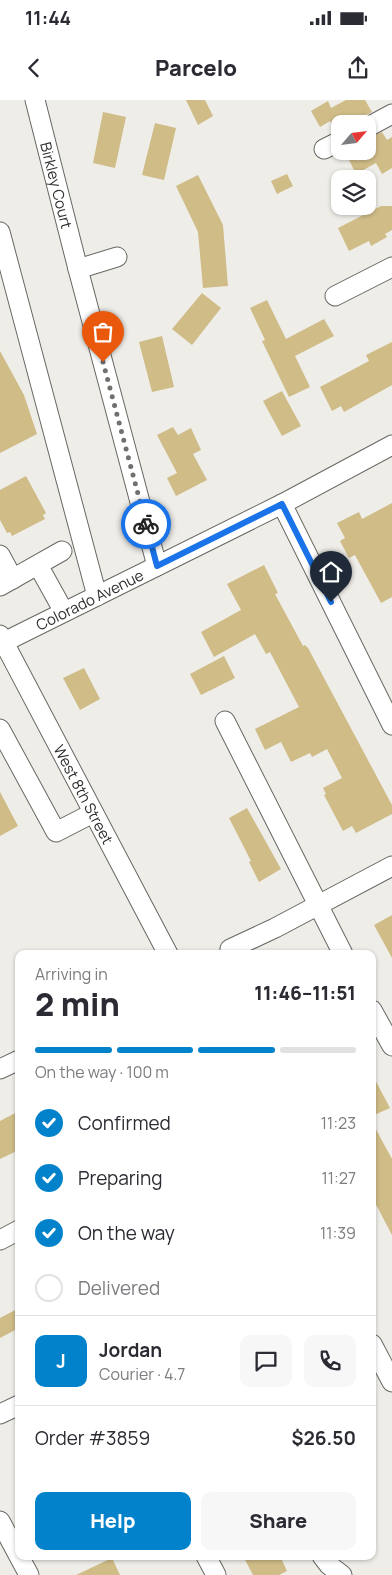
<!DOCTYPE html>
<meta charset="utf-8">
<style>
:root{--surface:#fff;--page:#f7f7f7;--text:#2b2b33;--muted:#7c7c81;--line:#e1e1e2;--accent:#0182ca}
body{margin:0;font-family:Manrope,sans-serif;background:var(--page);color:var(--text);height:100vh;display:flex;flex-direction:column;font-size:19px;white-space:nowrap}
*{box-sizing:border-box;margin:0}
p{font-size:16px;color:var(--muted)}
.icon{flex:none;width:28px;height:28px;fill:none;stroke:currentColor;stroke-width:2;stroke-linecap:round;stroke-linejoin:round}
.map{position:relative;flex:1;overflow:hidden}
.drawer{position:absolute;left:15px;top:850px;width:361px;height:610px;display:flex;flex-direction:column;background:var(--surface);border-radius:10px;box-shadow:0 1px 4px #0004}
.drawer>*{flex:none}
.needle{width:32px;rotate:62deg}
.buttons{position:absolute;left:331px;top:15px;display:grid;gap:10px}
.buttons a{display:grid;place-items:center;width:45px;height:45px;border-radius:10px;background:var(--surface);box-shadow:0 1px 4px #0004;font-size:25px}
.pin{position:absolute;display:grid;place-items:center;width:42px;height:42px;color:#fff;margin:-51px -21px;border-radius:50% 50% 50% 0;rotate:-45deg;box-shadow:0 0 5px #0007}
.pin .icon{rotate:45deg}
.courier{position:absolute;display:grid;place-items:center;width:50px;height:50px;margin:-25px;border:4px solid #1a73e8;border-radius:50%;background:#fff;color:#222;box-shadow:0 1px 6px #0007}
.headline em{font-style:normal;font-weight:800}
.headline div{display:flex;flex-direction:column-reverse}
.headline{display:flex;align-items:center;justify-content:space-between;height:85px;padding:0 20px}
h1{font-size:32px;font-weight:800;line-height:38px}
.bar{display:grid;grid-template-columns:repeat(4,1fr);gap:8px 5px;align-content:center;height:60px;padding:0 20px}
.bar i{height:6px;border-radius:4px;background:var(--line)}
.bar .current{background:var(--accent)}
.bar p{grid-column:span 4}
.line{display:flex;align-items:center;gap:12px;padding:0 20px;border-top:1px solid var(--line)}
.line div{flex:1}
.round{display:grid;place-items:center;flex:none;width:52px;height:52px;border-radius:10px;background:var(--page)}
ol{padding:0 20px;list-style:none}
li{display:flex;align-items:center;gap:15px;height:55px}
li p{margin-inline-start:auto}
li .icon{padding:5px;border-radius:50%;background:var(--accent);color:#fff;stroke-width:4}
li:last-child{color:var(--muted)}
li i{width:28px;height:28px;border:2px solid var(--line);border-radius:50%}
.cta{display:flex;gap:10px;margin-top:auto;padding:10px 20px}
.cta a{flex:1;height:58px;border-radius:10px;background:var(--accent);color:#fff;font-size:20px;font-weight:800;line-height:58px;text-align:center}
.cta a+a{background:var(--page);color:var(--text)}
.status{display:flex;justify-content:space-between;align-items:center;height:35px;padding:0 25px;background:var(--surface);direction:ltr}
.status svg{height:14px;fill:currentColor}
header{display:flex;justify-content:space-between;align-items:center;height:65px;padding:0 20px;background:var(--surface);font-size:22px;font-weight:800}
.map>svg:first-child{display:block}
.building{fill:#cfbc87}
.lines{fill:none;stroke-linecap:round;stroke-linejoin:round}
.minor-casing{stroke:#686763;stroke-width:21}
.minor{stroke:#fff;stroke-width:19}
.done{stroke:#71706d;stroke-width:5;stroke-dasharray:0 9}
.route{stroke:#1a73e8;stroke-width:6}
.labels{text-anchor:middle;dominant-baseline:central;stroke-width:5;stroke-linejoin:round;paint-order:stroke}
.street-label{font-size:15px;fill:#2d2d2b;stroke:#fcfaf6}
</style>
<div class="status"><b>11:44</b><svg viewBox="0 0 49 12"><path d="M0 12V9h3v3zM5 12V6h3v6zM10 12V3h3v9zM15 12V0h3v12zM26 1h20v11H26zM47 4h2v5h-2z"/></svg></div>
<header><svg class="icon" aria-label="back" viewBox="0 0 24 24"><path d="M15 5l-7 7 7 7"/></svg>Parcelo<svg class="icon" aria-label="share" viewBox="0 0 24 24"><path d="M12 15V3M7 8l5-5 5 5M5 13v7h14v-7"/></svg></header>
<div class="map">
<svg width="392" height="1475" viewBox="0 0 392 1475">
<rect width="100%" height="100%" fill="#efede8"/>
<path class="building" d="M186,0H205L213,16L198,25Z
M346,0H365L372,12L362,17L358,24H348L345,18L332,24L330,21L320,27L311,11L328,1L331,8Z
M103,12L126,17L115,68L93,63Z
M155,23L176,28L164,80L142,75Z
M382,32L387,40L392,37V68L382,74L376,63L356,74L348,58L360,51H368V38Z
M287,74L293,86L277,94L271,81Z
M198,75L223,125L228,186L203,188L198,132L176,86Z
M381,106H392V130L385,134L387,137L371,146L369,141L349,151L338,128Z
M202,193L221,208L192,245L172,229Z
M267,200L286,239L324,219L334,236L295,256L310,287L289,297L262,241L265,240L250,208Z
M162,236L174,287L152,292L139,242Z
M392,242V285L344,312L341,306L332,311L320,287L369,261L366,255Z
M0,251L24,295L37,334L0,353Z
M282,291L301,326L282,336L263,301Z
M173,327L178,335L191,328L201,350L193,354L207,380L176,396L167,378L177,373L157,335Z
M26,376L46,413L43,415L45,419L12,436L10,432L7,433L0,420V390Z
M392,403V497L381,503L355,455L349,458L340,441L345,438L337,423L359,412L362,419Z
M264,465L278,493L275,494L303,546L305,545L308,548L392,705V714L356,733L352,726L343,731L324,695L326,694L323,688L342,678L327,649L312,657L310,653L291,662L281,642L265,650L255,629L299,607L270,552L266,554L255,534L214,557L201,532L241,510L227,484Z
M224,556L235,578L201,595L190,574Z
M84,568L100,599L80,610L63,578Z
M0,692L18,726L0,736Z
M247,708L281,769L259,782L249,762L251,761L229,718Z
M392,815V858L374,825Z
M372,974L390,1008L372,1016Z
M19,1011V1050L0,1059V1021Z
M372,1022L392,1059V1135L372,1097Z
M19,1208V1228L0,1238V1218Z
M243,1456H280L287,1471L279,1475H253Z
M112,1458L120,1475H76Z"/>
<g class="lines">
<g class="minor-casing">
<g id="minor">
<path id="s1" d="M35,0L78,169L157,466"/>
<path d="M368,27L392,14"/>
<path d="M324,49L340,41"/>
<path d="M0,132L97,496"/>
<path d="M78,169L117,157"/>
<path d="M335,196L392,167"/>
<path d="M282,404L392,625"/>
<path d="M0,455L13,479"/>
<path d="M38,465L64,512"/>
<path d="M0,486L62,451"/>
<path id="s2" d="M0,535L168,854"/>
<path id="s3" d="M0,544L282,404L392,345"/>
<path d="M225,621L343,854"/>
<path d="M0,629L56,732L93,713"/>
<path d="M230,849L275,828L392,766"/>
<path d="M372,910L392,946"/>
<path d="M0,969L19,960"/>
<path d="M0,1140L19,1130"/>
<path d="M372,1244L392,1282"/>
<path d="M0,1314L19,1305"/>
<path d="M0,1421L29,1475"/>
<path d="M206,1456L216,1475"/>
<path d="M322,1456L329,1465L342,1475"/>
</g>
</g>
<use href="#minor" class="minor"/>
</g>
<g class="lines">
<path class="done" d="M103,262L146,424"/>
<path class="route" d="M146,424L157,466L282,404L331,502"/>
</g>
<g class="labels">
<g class="street-label">
<text stroke="none"><textPath href="#s1" startOffset="88">Birkley Court</textPath></text>
<text stroke="none"><textPath href="#s3" startOffset="100">Colorado Avenue</textPath></text>
<text stroke="none"><textPath href="#s2" startOffset="180">West 8th Street</textPath></text>
</g>
</g>
</svg>
<div class="buttons">
<a><svg class="needle" viewBox="-14 -14 28 28"><path d="M0-13l5 13h-10z" fill="#e53935"/><path d="M0 13l5-13h-10z" fill="#7c7c81"/></svg></a>
<a><svg class="icon" aria-label="layers" viewBox="0 0 24 24"><path d="M12 4l9 5-9 5-9-5zM3 14l9 5 9-5"/></svg></a>
</div>
<div class="pin" style="left:103px;top:262px;background:#ea580c"><svg class="icon" aria-label="bag" viewBox="0 0 24 24"><path d="M5 8h14l-1 12H6zM9 8a3 3 0 0 1 6 0"/></svg></div>
<div class="pin" style="left:331px;top:502px;background:#1f2937"><svg class="icon" aria-label="home" viewBox="0 0 24 24"><path d="M3 11l9-7 9 7M6 9v11h12V9"/></svg></div>
<div class="courier" style="left:146px;top:424px"><svg class="icon" aria-label="bike" viewBox="0 0 24 24"><circle cx="6" cy="16" r="4"/><circle cx="18" cy="16" r="4"/><path d="M6 16l4-8h5l3 8M10 8l3 8H6M13 5h3"/></svg></div>
<section class="drawer">
<div class="headline"><div><h1>2 min</h1><p>Arriving in</p></div><em>11:46–11:51</em></div>
<div class="bar"><i class="current"></i><i class="current"></i><i class="current"></i><i></i><p>On the way · 100 m</p></div>
<ol>
<li><svg class="icon" aria-label="check" viewBox="0 0 24 24"><path d="M5 12l5 5 9-10"/></svg>Confirmed<p>11:23</p></li>
<li><svg class="icon" aria-label="check" viewBox="0 0 24 24"><path d="M5 12l5 5 9-10"/></svg>Preparing<p>11:27</p></li>
<li><svg class="icon" aria-label="check" viewBox="0 0 24 24"><path d="M5 12l5 5 9-10"/></svg>On the way<p>11:39</p></li>
<li><i></i>Delivered</li>
</ol>
<div class="line" style="height:90px"><b class="round" style="background:var(--accent);color:#fff">J</b><div><b>Jordan</b><p>Courier · 4.7</p></div><a class="round"><svg class="icon" aria-label="chat" viewBox="0 0 24 24"><path d="M4 5h16v11H9l-5 4z"/></svg></a><a class="round"><svg class="icon" aria-label="phone" viewBox="0 0 24 24"><path d="M5 4h4l2 5-3 2q2 4 5 5l2-3 5 2v4C11 20 4 13 5 4z"/></svg></a></div>
<div class="line" style="height:65px"><div>Order #3859</div><b>$26.50</b></div>
<div class="cta"><a>Help</a><a>Share</a></div>
</section>
</div>
